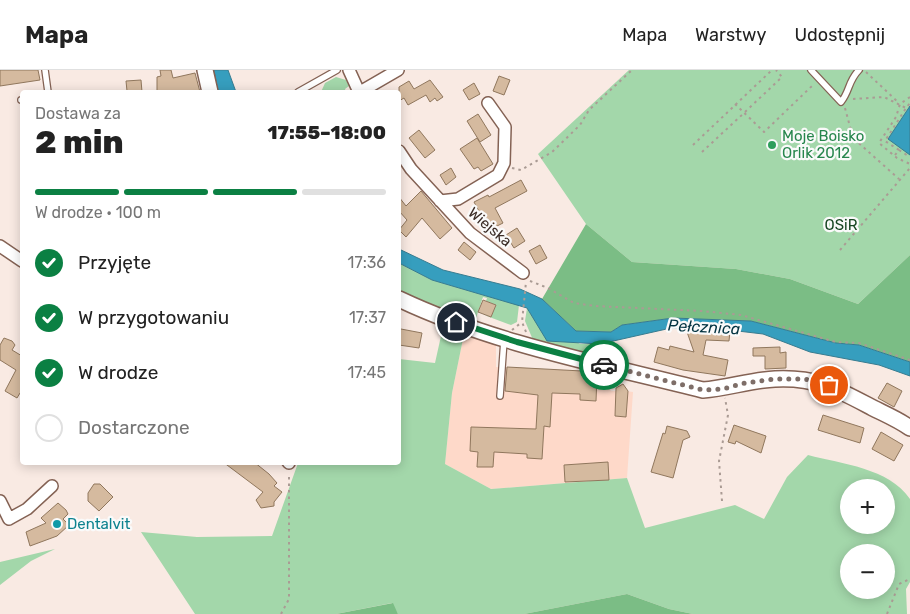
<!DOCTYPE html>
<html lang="pl">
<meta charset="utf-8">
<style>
:root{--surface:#fff;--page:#f2f2f2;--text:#222;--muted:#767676;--line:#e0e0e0;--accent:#0b8043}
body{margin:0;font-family:Rubik,sans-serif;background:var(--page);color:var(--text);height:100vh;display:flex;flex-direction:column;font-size:19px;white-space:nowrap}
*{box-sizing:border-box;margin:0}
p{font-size:16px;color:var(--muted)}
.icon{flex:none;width:28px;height:28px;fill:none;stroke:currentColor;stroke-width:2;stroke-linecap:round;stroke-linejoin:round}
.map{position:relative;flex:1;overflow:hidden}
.details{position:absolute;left:20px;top:20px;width:381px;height:375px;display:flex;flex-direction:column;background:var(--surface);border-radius:5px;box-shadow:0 2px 12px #0003}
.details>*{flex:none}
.fabs{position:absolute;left:840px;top:409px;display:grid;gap:10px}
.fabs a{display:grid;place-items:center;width:55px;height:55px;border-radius:50%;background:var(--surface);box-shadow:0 2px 12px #0003;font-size:25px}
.pin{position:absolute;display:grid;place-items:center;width:42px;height:42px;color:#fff;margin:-21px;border:2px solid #fff;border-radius:50%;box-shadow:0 1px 5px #0007}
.courier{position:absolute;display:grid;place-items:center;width:50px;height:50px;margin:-25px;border:4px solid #0b8043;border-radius:50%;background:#fff;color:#222;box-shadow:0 1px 6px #0007}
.headline em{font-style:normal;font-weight:800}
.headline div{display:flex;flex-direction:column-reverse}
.headline{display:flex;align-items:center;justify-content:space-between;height:85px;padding:0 15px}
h1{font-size:32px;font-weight:800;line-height:38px}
.bar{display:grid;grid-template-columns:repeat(4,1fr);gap:8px 5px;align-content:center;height:60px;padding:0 15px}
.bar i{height:6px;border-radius:4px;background:var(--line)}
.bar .active{background:var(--accent)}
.bar p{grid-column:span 4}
ol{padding:0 15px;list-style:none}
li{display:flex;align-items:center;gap:15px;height:55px}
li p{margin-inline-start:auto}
li .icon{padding:5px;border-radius:50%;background:var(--accent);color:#fff;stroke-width:4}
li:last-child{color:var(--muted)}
li i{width:28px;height:28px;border:2px solid var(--line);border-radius:50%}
header{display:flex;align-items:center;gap:30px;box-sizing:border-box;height:70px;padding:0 25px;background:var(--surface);border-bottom:1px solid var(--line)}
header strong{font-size:24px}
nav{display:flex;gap:28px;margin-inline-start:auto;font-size:18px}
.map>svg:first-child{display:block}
.built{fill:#fed9c9}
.green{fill:#a3d7aa;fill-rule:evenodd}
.forest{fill:#7bbd85}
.water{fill:#369ebe;stroke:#387c90}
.building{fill:#d5ba9f;stroke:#90775d}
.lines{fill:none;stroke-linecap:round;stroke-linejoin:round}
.service-casing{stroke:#846254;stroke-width:8}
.minor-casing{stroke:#846254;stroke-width:14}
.tertiary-casing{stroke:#846254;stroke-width:18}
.path{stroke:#aa9b94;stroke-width:2;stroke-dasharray:2.5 4;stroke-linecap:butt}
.service{stroke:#fff;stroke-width:5.5}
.minor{stroke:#fff;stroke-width:11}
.tertiary{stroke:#fff;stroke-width:15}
.done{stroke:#7e6e68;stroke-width:5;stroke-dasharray:0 9}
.route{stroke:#0b8043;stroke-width:6}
.leisure-dot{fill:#2e9e5b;stroke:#fafafa;stroke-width:2}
.culture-dot{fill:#0f9aa8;stroke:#fafafa;stroke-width:2}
.labels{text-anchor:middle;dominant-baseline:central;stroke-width:4.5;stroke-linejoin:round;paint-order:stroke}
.leisure-label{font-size:15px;fill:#27864d;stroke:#fafafa;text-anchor:start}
.park-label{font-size:15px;fill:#164621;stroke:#fafafa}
.street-label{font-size:15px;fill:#3b2c26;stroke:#fafafa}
.culture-label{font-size:15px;fill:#0d838f;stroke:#fafafa;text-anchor:start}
.water-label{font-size:16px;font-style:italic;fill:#033341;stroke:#fafafa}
</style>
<header>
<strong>Mapa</strong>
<nav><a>Mapa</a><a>Warstwy</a><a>Udostępnij</a></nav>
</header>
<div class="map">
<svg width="910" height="544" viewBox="0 0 910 544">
<rect width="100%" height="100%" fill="#f9eae3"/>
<path class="built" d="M464,264L496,273V297L582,301V307L604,309V313L611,321H617V316L620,314L625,316L626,321L633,322L627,408L491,419L445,394L452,323Z"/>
<path class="green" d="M629,0H910V185L858,234L790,209L736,199L632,192L586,154L538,84Z
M336,7L346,10L349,16L345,19L346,22H321L325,13Z
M399,193L432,210L519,235L517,252L511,255L484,245L491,247L496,235L486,231L487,228L483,227L476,248L469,250L399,223Z
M527,238L533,248L580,274H600L599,286L533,270L525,251Z
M443,257L464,264L452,323L445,394L491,419L627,408L645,458L735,435L764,449L787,407L808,385C842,394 889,398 910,429V512L906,519L907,544H693L669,539L627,524L524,544H398L392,533L336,544H195L141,462L197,467L272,466L298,393L399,392V289L435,293ZM849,418H886V455H849ZM849,482H886V520H849Z
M55,479L31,491L0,515V492Z"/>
<path class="forest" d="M586,154L632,192L736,199L790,209L858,234L910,185V292L859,275L836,273L751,251L673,248L622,255L611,262L576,261L542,229Z
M627,524L669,539L693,544H524Z
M393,533L398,544H336Z"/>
<path class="water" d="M214,0H228L236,22H218Z
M910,36V85L888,69Z
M399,179L443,200L520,219L542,229L576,261L611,262L622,255L673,248L751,251L836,273L859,275L910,292V306L879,295L810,282L763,264L704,257L671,258L600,274L547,271L527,238L432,210L399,193Z"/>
<path class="building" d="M0,0H38L40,10L0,16Z
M160,0H171L173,8L195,3L200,22H157V7L161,6Z
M499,6L510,10L504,25L493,21Z
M141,10L142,22L127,21L126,11Z
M430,10L443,27L437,31L435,28L430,32L426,25L408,35L404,28L399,31V17L409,11L414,19Z
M474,13L480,24L469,30L463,20Z
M478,44L491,65L480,72L467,51Z
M419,60L435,80L425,88L409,68Z
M477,68L493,94L481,101L478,97L474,99L460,79Z
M451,98L456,107L446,115L440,105Z
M521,110L527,121L495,138L503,153L489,160L474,132L488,125L489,127Z
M421,121L452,158L440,169L422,148L406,167L399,160L407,150L399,141V127L406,136Z
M517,158L525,171L514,178L506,165Z
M464,172L476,182L470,190L458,180Z
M540,175L547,188L536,194L529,181Z
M483,230L496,235L491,247L478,242Z
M691,258L730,261L729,271L706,270L703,285L728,290L725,306L683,300L654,292L658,277L669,280L670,276L694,282L686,259Z
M401,259L422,263L419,278L399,275V261Z
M4,268L12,271L15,275L12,280L22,286V324L20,323L17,328L5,321L16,300L0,290V275Z
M780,277V283L786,282V298L765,299V286H753V278Z
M507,297L582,301V306H597L596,331L580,330V324L552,323L550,357L544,356L542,389L527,388V384L494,382L493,397H477L478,382L470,381L471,357L536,359L538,325L505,321Z
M887,313L902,321L894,337L878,328Z
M623,314L628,321L626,347L615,346L616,318Z
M823,345L864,358L860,373L818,360Z
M734,355L766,366L761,383L736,371L735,374L728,372Z
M667,356L687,361L690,367L683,370L673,408L651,402L663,363L665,364Z
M881,362L903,375L894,391L872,379Z
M223,392H254L269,404L277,413L274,416L282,422L274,432V436L261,438L256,430L263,422Z
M608,392L609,410L565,412L564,395Z
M94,414H100L113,427L99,441L88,431V423Z
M58,433L66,440L68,444L63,449L69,455L57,466L30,476L26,462L46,453L41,448Z"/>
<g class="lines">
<g class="service-casing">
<path id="service" d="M45,0L48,22
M811,0L841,32C850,21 848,11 859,0
M298,22L337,0
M21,30H22
M500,326L504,270"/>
</g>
<g class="minor-casing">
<path id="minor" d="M349,0L359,22
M360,22L398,0
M399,81L411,99L470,163L523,203
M440,131L458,129L498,105L504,93L505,57L488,33
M0,176L22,191
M288,392L289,393
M0,431L9,449L27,439L52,416"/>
</g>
<g class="tertiary-casing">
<path id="tertiary" d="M205,0L210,22
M399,229C494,274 601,294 703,320C728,318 751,310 775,309C817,307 837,319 873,338C885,344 899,350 910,358"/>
</g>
<path class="path" d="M866,2L899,33
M910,27L900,34L896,47L879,73L897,88L910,94
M853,29L884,27L906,38L910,33
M735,34L764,62L814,14
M845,38L853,68L899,109
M745,42L782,7L776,0
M693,75L772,0
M899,80L910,87
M702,82L744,43
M895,85L899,80L885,71L906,38
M512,98L521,100L552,82L580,55L589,40L632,0
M840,180L910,98
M530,211L548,218L574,233L595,236L702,241L741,245L836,272L859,273L910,290
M512,260L522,252
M526,262L522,252L526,212
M722,431L719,391L728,345L725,328
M281,544L289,529V403
M887,544L899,514L910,509"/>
<use href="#service" class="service"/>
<use href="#minor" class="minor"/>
<use href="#tertiary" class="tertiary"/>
</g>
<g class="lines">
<path class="done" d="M604,295L703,320L723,319L745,313L775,309H805L829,315"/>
<path class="route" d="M456,252L517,272L604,295"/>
</g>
<circle class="leisure-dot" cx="772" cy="75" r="5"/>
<circle class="culture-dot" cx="57" cy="454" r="5"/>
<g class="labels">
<g class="leisure-label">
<text x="782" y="66">Moje Boisko<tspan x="782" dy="17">Orlik 2012</tspan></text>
</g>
<g class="park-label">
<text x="841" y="155">OSiR</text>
</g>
<g class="street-label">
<text transform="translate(490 157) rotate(40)">Wiejska</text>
</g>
<g class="culture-label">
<text x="67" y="454">Dentalvit</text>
</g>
<g class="water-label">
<text transform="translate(704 257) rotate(3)">Pełcznica</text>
</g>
</g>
</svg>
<div class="fabs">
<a>+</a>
<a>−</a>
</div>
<div class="pin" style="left:829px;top:315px;background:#ea580c"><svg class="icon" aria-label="bag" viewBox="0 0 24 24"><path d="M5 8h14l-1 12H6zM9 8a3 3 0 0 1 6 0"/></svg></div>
<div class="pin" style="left:456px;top:252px;background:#1f2937"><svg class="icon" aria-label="home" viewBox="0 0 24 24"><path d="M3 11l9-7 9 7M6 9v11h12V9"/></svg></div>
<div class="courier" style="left:604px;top:295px"><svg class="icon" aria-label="car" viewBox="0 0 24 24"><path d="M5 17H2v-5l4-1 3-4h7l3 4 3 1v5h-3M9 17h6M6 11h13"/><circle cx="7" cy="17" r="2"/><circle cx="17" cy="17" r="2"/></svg></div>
<section class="details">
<div class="headline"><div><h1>2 min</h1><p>Dostawa za</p></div><em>17:55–18:00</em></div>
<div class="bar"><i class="active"></i><i class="active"></i><i class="active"></i><i></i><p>W drodze · 100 m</p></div>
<ol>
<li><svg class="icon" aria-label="check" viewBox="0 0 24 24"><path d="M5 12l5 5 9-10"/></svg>Przyjęte<p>17:36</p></li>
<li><svg class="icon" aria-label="check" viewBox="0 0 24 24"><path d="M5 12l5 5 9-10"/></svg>W przygotowaniu<p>17:37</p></li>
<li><svg class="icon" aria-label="check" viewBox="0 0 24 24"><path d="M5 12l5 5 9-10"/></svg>W drodze<p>17:45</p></li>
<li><i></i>Dostarczone</li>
</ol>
</section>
</div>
